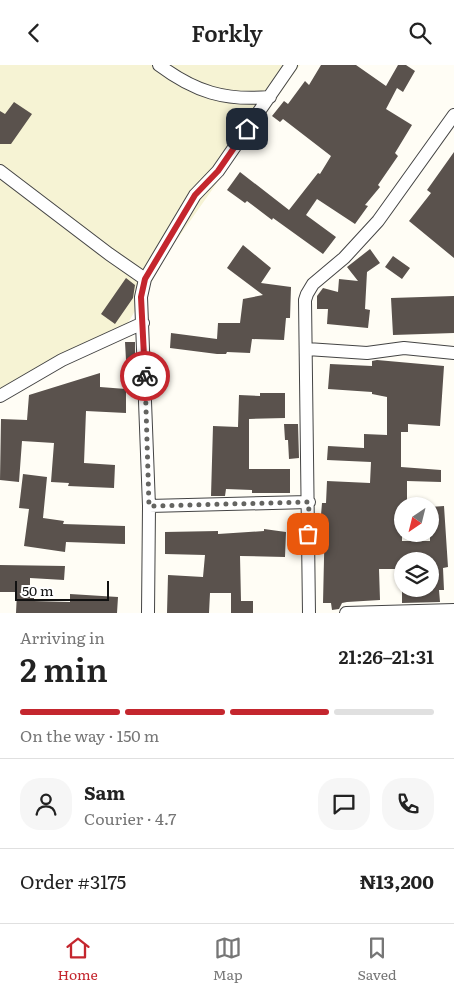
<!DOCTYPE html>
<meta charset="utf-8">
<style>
:root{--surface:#fff;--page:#f6f6f6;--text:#222;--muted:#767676;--line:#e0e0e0;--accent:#c4262e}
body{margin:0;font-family:Literata,serif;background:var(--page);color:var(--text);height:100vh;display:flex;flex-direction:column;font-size:19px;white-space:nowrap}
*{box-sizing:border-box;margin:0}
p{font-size:16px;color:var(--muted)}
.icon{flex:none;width:28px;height:28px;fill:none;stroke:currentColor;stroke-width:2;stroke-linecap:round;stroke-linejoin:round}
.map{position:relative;height:548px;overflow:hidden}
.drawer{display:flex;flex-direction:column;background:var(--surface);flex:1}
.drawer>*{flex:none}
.needle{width:32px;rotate:215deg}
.buttons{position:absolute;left:394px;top:432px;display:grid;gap:10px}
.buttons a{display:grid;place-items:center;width:45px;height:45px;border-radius:50%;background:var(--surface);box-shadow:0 1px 4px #0004;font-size:25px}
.scale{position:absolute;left:15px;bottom:12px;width:94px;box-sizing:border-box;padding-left:5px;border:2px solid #111;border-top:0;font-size:14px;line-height:18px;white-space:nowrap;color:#111;-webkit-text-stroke:4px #fff;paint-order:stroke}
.pin{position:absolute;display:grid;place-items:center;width:42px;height:42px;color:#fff;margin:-21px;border-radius:10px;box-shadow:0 2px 8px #0006}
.courier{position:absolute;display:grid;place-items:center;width:50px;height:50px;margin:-25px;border:4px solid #c4262e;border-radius:50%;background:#fff;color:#222;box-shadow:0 1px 6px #0007}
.head em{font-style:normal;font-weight:600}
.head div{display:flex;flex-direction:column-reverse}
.head{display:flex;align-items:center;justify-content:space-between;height:85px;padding:0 20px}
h1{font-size:32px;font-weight:600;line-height:38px}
.bar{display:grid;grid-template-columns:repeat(4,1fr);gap:8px 5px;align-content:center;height:60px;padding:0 20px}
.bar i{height:6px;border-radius:4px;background:var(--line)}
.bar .active{background:var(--accent)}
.bar p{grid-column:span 4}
.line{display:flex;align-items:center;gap:12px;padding:0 20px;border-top:1px solid var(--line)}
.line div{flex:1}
.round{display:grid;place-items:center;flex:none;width:52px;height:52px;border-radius:20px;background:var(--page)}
header{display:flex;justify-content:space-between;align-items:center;height:65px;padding:0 20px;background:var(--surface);font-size:22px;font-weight:600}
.tabs{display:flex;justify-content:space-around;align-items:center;height:70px;border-top:1px solid var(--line);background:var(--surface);font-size:14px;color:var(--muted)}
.tabs a{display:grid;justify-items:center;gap:2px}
.tabs .active{color:var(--accent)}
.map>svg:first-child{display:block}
.farmland{fill:#f6f3d4}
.building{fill:#5a524d}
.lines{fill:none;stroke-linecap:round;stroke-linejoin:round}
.street-casing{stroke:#444;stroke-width:14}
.street{stroke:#fff;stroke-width:12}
.done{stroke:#646461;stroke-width:5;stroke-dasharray:0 9}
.route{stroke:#c4262e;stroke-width:6}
</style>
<header><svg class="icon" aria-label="back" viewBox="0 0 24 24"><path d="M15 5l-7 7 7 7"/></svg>Forkly<svg class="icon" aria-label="search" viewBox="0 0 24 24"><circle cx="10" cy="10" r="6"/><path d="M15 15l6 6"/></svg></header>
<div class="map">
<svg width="454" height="548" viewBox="0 0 454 548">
<rect width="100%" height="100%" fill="#fffdf5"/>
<path class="farmland" d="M0,0H300L171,183L124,265L0,329Z"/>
<path class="building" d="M321,0H356L386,21L398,0H406L415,6L403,27L397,23L386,44L412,60L395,88L398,91L378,120L380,122L365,140L368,141L355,159L317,134L306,150L336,172L323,189L273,153L272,155L247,136L245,138L227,125L240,107L289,145L318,108L320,109L331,91L283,54L280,57L272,51L284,36L288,39L305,16L309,20Z
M14,37L32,49L11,79H0V46L5,49Z
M454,87V193L409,156L431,128L427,125Z
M243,180L271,203L261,218L291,222L290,253H286L284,275L252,274L250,288L227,287L226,289H217L170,283L171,268L217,274L218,258H240L243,234L263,230L227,203Z
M370,184L380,198L367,207L365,244L370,245L368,263L327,259L328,244H317V231L323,223L338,227L339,214L358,216L347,202Z
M393,191L410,203L402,214L385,202Z
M126,213L135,220L133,233L115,259L101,249Z
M454,231V268L393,270L391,233Z
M125,277H135V294L126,295Z
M377,295L444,301L440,361L408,359V367H401V402L441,405V417L407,416V437H402V476H430V442L444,441L448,502L443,503L444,525H439L440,537L402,538V524H430V496H402V504H379L380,535L347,537L342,538L339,544L332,545L331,538H323L325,450H321L322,438H326L327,416L370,418L371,397L327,395L328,381L364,383V369L387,370V332L372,329V327L328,324L330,299L372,301V296Z
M100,308V322L126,324V348L86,346L84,398L115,400L114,423L68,421L69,418L51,417L54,378L22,376L19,417L0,415L1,354L27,355L29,330Z
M260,328H285V353L249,354V404H290V428H252V425L226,424L225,431H211L213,361L238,362L239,330L260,331Z
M284,359H298L299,393L289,394L288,375H285Z
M23,409L47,412L43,453L64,456L63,459L125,461V479L66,477L65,487L24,481L29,444L19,443Z
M264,464L286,467L285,492L240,491L241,536H253V548H231V528H210L209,548H167L168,510L203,512L205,490L165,489V467L218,466V469L264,466Z
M0,500L65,501L64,515L30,513V533H34V536L70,537V529L118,532L117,548H16L17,527H0Z"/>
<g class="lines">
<g class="street-casing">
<path id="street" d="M159,0C195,27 225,36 270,32
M0,106L109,189L145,214
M307,284L367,288L404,283L454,288
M0,331L62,295L143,258
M149,441L309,437
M148,548L149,441L141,232L145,214L195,130L218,106L291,0
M309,548L305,235L307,229L313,219L344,193L378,156L454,50
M346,548L454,545"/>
</g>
<use href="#street" class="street"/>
</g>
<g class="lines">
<path class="done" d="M145,311L149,441L309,437L308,469"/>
<path class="route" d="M145,311L141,232L145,214L195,130L218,106L247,64"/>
</g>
</svg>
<div class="buttons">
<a><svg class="needle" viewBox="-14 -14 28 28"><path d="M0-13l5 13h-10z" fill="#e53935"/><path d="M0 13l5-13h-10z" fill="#767676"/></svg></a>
<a><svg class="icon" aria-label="layers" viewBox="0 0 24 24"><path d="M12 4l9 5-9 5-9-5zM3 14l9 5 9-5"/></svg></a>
</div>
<div class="scale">50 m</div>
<div class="pin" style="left:308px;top:469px;background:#ea580c"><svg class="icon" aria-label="bag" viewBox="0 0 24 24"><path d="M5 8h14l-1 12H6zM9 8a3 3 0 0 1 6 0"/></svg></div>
<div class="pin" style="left:247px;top:64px;background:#1f2937"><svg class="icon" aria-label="home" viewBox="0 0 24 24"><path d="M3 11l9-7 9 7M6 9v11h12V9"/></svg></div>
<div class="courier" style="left:145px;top:311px"><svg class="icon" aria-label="bike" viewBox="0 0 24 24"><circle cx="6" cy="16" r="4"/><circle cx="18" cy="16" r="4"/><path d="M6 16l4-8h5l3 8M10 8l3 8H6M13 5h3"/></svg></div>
</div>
<section class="drawer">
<div class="head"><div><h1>2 min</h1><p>Arriving in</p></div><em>21:26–21:31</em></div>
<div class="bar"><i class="active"></i><i class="active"></i><i class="active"></i><i></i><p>On the way · 150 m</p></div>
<div class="line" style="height:90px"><a class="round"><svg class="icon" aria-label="person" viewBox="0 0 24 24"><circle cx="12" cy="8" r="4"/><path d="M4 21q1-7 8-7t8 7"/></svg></a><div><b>Sam</b><p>Courier · 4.7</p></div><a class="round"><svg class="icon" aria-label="chat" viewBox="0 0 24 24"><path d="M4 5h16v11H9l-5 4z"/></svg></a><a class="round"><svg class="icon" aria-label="phone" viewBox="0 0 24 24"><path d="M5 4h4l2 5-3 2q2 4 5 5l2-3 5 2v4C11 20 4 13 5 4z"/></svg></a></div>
<div class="line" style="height:65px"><div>Order #3175</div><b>₦13,200</b></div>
</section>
<nav class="tabs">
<a class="active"><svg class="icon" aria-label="home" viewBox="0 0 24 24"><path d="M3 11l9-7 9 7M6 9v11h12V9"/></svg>Home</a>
<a><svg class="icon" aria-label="map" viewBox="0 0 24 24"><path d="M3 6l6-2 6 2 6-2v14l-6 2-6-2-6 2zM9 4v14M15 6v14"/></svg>Map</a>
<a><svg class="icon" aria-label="saved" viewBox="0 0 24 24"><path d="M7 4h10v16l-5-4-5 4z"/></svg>Saved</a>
</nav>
